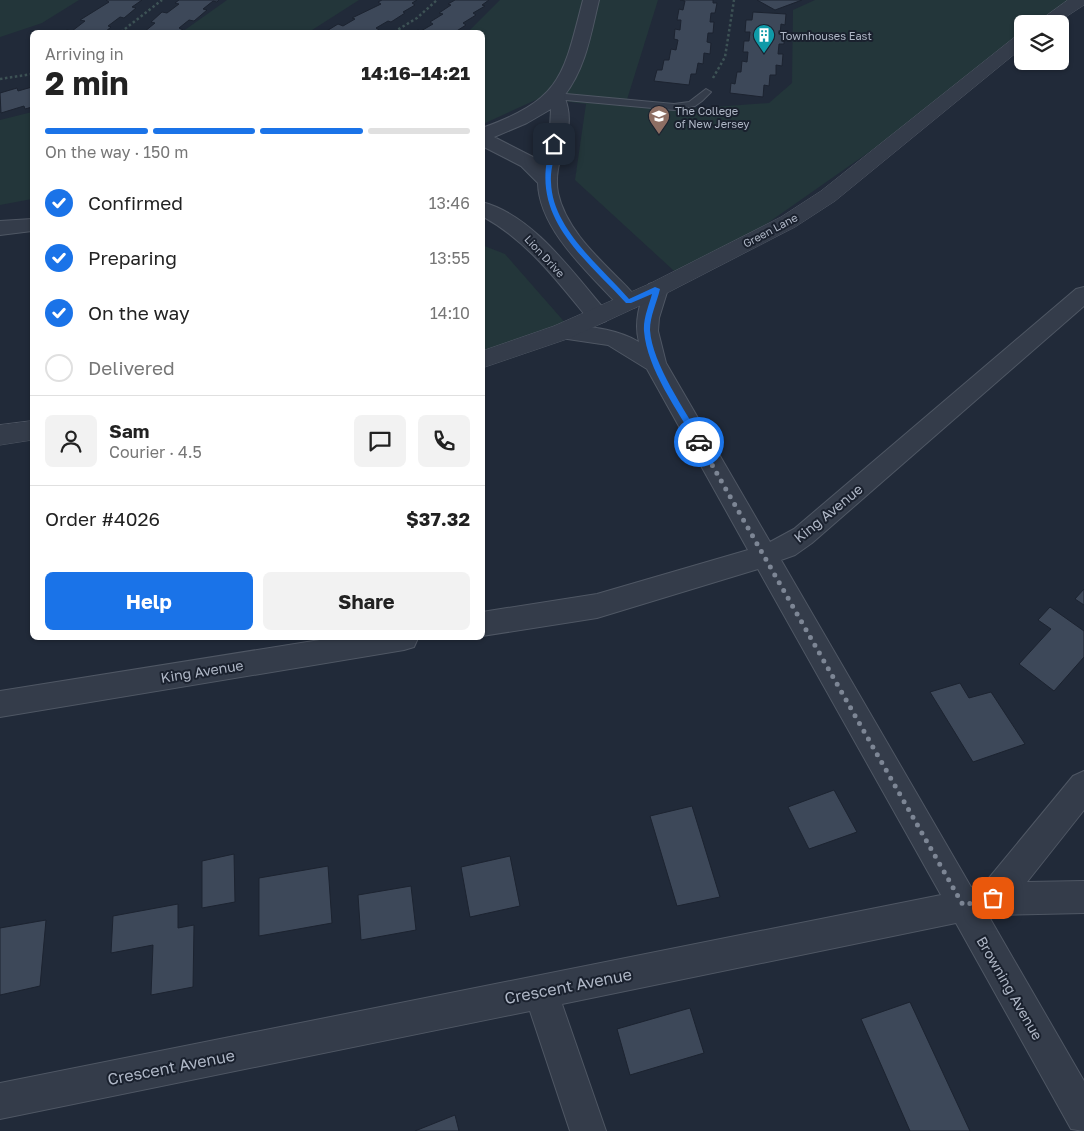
<!DOCTYPE html>
<meta charset="utf-8">
<style>
:root{--surface:#fff;--page:#f2f2f2;--text:#222;--muted:#767676;--line:#e0e0e0;--accent:#1a73e8}
body{margin:0;font-family:"Golos Text",sans-serif;background:var(--page);color:var(--text);height:100vh;display:flex;flex-direction:column;font-size:19px;white-space:nowrap}
*{box-sizing:border-box;margin:0}
p{font-size:16px;color:var(--muted)}
.icon{flex:none;width:28px;height:28px;fill:none;stroke:currentColor;stroke-width:2;stroke-linecap:round;stroke-linejoin:round}
.map{position:relative;flex:1;overflow:hidden}
.panel{position:absolute;left:30px;top:30px;width:455px;height:610px;display:flex;flex-direction:column;background:var(--surface);border-radius:8px;box-shadow:0 1px 4px #0004}
.panel>*{flex:none}
.fabs{position:absolute;left:1014px;top:15px;display:grid;gap:10px}
.fabs a{display:grid;place-items:center;width:55px;height:55px;border-radius:8px;background:var(--surface);box-shadow:0 1px 4px #0004;font-size:25px}
.pin{position:absolute;display:grid;place-items:center;width:42px;height:42px;color:#fff;margin:-21px;border-radius:10px;box-shadow:0 2px 8px #0006}
.courier{position:absolute;display:grid;place-items:center;width:50px;height:50px;margin:-25px;border:4px solid #1a73e8;border-radius:50%;background:#fff;color:#222;box-shadow:0 1px 6px #0007}
.head em{font-style:normal;font-weight:700}
.head div{display:flex;flex-direction:column-reverse}
.head{display:flex;align-items:center;justify-content:space-between;height:85px;padding:0 15px}
h1{font-size:32px;font-weight:700;line-height:38px}
.bar{display:grid;grid-template-columns:repeat(4,1fr);gap:8px 5px;align-content:center;height:60px;padding:0 15px}
.bar i{height:6px;border-radius:4px;background:var(--line)}
.bar .selected{background:var(--accent)}
.bar p{grid-column:span 4}
.line{display:flex;align-items:center;gap:12px;padding:0 15px;border-top:1px solid var(--line)}
.line div{flex:1}
.round{display:grid;place-items:center;flex:none;width:52px;height:52px;border-radius:8px;background:var(--page)}
ol{padding:0 15px;list-style:none}
li{display:flex;align-items:center;gap:15px;height:55px}
li p{margin-inline-start:auto}
li .icon{padding:5px;border-radius:50%;background:var(--accent);color:#fff;stroke-width:4}
li:last-child{color:var(--muted)}
li i{width:28px;height:28px;border:2px solid var(--line);border-radius:50%}
.primary-button{display:flex;gap:10px;margin-top:auto;padding:10px 15px}
.primary-button a{flex:1;height:58px;border-radius:8px;background:var(--accent);color:#fff;font-size:20px;font-weight:700;line-height:58px;text-align:center}
.primary-button a+a{background:var(--page);color:var(--text)}
.map>svg:first-child{display:block}
.green{fill:#23363a}
.building{fill:#3d4859;stroke:#1c2330}
.lines{fill:none;stroke-linecap:round;stroke-linejoin:round}
.service-casing{stroke:#4f5764;stroke-width:2}
.minor-casing{stroke:#4f5764;stroke-width:2}
.tertiary-casing{stroke:#4f5764;stroke-width:1}
.path{stroke:#3d5255;stroke-width:2.5;stroke-dasharray:2.5 2.5;stroke-linecap:butt}
.service{fill:#343c4a;fill-rule:evenodd}
.minor{fill:#343c4a;fill-rule:evenodd}
.tertiary{fill:#343c4a;fill-rule:evenodd}
.route{fill:#1a73e8}
.done{stroke:#7d8695;stroke-width:5;stroke-dasharray:0 9}
.labels{text-anchor:middle;dominant-baseline:central;stroke-width:4;stroke-linejoin:round;paint-order:stroke}
.far-poi-label{font-size:11px;fill:#afb7c6;stroke:#1a212e;text-anchor:start}
.far-street-label{font-size:11px;fill:#afb7c6;stroke:#1a212e}
.street-label{font-size:14px;fill:#afb7c6;stroke:#1a212e}
.near-street-label{font-size:16px;fill:#afb7c6;stroke:#1a212e}
</style>
<div class="map">
<svg width="1084" height="1131" viewBox="0 0 1084 1131">
<rect width="100%" height="100%" fill="#212a39"/>
<path class="green" d="M0,0H79L42,23L0,37Z
M227,0H359L309,32H182Z
M500,0H658L625,106L687,109L769,103L792,83L793,10L815,0H1084V5L1074,9L1053,24H1022V45L685,281L575,180L586,104L540,98L483,124L482,32H468Z
M32,112V199L0,205V120Z
M482,245L505,254L575,334L483,364Z"/>
<path class="building" d="M106,0H142L132,7L136,8L124,18L120,17L108,26L111,27L105,32H63L67,30L72,31L85,21L80,20L109,2Z
M179,0H219L217,2L213,1L203,9L207,10L194,21L189,20L179,28L183,30L180,32H144L155,23L151,22L162,12L167,13L179,4L175,3Z
M382,0H417L412,3L415,5L403,12L405,13L391,22L388,21L376,28L379,30L374,32H325L338,24L343,26L355,19L352,18L381,4L378,2Z
M455,0H489L482,5L485,6L473,13L476,15L463,23L466,25L455,32H414L418,30L421,31L433,24L430,22L443,14L439,13L451,5L448,4Z
M680,0H713V3H717L715,13H711L710,22H714L713,33H708L707,42L711,43L710,54L704,53L703,64L698,63L696,74H691L689,85L654,81L657,70H662L664,60H669L671,49L676,50L678,40L674,39L675,29L680,30L681,20H677L679,9L683,10L685,1Z
M757,0H802L775,10Z
M753,12L786,14L785,25L781,24L780,34H784V44H779L778,54H783L782,66L776,65V75H770L769,86L764,85L763,97L730,93L731,83L735,84L737,72H741L742,61L747,62L748,52H743L744,41H749L750,32H745L746,20H752Z
M32,87V107L25,109L24,106L1,113L0,93L17,88L18,91Z
M1084,589V605L1075,599Z
M1050,607L1084,631V657L1054,691L1019,664L1051,629L1038,620Z
M960,683L969,698L991,692L1025,744L973,762L930,692Z
M834,790L857,832L809,849L788,807Z
M692,806L720,897L677,906L650,816Z
M234,854L235,902L202,908V861Z
M510,856L520,906L470,917L461,867Z
M328,866L332,923L259,936V878Z
M411,886L416,930L361,940L358,895Z
M178,904V928L194,925L193,987L151,995L153,945L111,953L113,916Z
M46,920L40,986L0,995V928Z
M910,1002L970,1131H910L861,1019Z
M690,1008L704,1053L630,1075L617,1029Z
M455,1115L459,1131H415Z"/>
<g class="lines">
<g class="service-casing">
<path id="service" d="M706,89L711,92L702,101L695,106L674,110L555,99L550,96L555,93L674,104L689,102Z"/>
</g>
<g class="minor-casing">
<path id="minor" d="M583,0H599C591,33 586,68 564,96C580,133 551,157 558,193C565,226 593,253 616,276C624,284 633,292 639,302L636,307L628,309L620,307C590,274 539,230 538,183L521,166L482,146V128C562,99 563,77 583,0ZM551,109L550,129L540,163L535,158L494,137L527,123Z
M482,202C533,215 573,273 606,311L609,316L606,321L598,324L590,321C558,282 528,241 482,216Z
M32,219V231L0,235V221Z
M657,282L665,284L668,289L659,318L658,331L666,363L770,542L794,529L1076,289L1084,287V306L812,543L795,555L781,560L971,887L984,884L1073,776L1084,771V810L1027,882L1084,881V913L988,915L1084,1081V1131L1071,1129L956,923L562,1004L606,1131H570L530,1011L0,1119V1083L941,895L758,569L597,618L482,636V612L597,594L748,550L647,369L608,345L554,337L551,332L554,327L562,324C589,327 615,328 639,342C634,323 639,301 649,284Z
M332,638H418L414,647L404,650L0,717V691Z"/>
</g>
<g class="tertiary-casing">
<path id="tertiary" d="M1068,0H1084V5L1055,24H1035Z
M1022,35V48L835,201L795,227L665,294L570,338L482,368V351L554,326L649,284L781,217L821,191L1016,36Z
M32,421V440L0,445V425Z"/>
</g>
<path class="path" d="M121,32L162,0
M394,32L417,18L437,0
M713,78L725,57L734,0
M0,79L32,74"/>
<use href="#service" class="service"/>
<use href="#minor" class="minor"/>
<use href="#tertiary" class="tertiary"/>
</g>
<path class="route" d="M552,142L557,144C555,156 550,170 551,182C552,228 600,266 629,299L655,287L660,289C657,302 650,316 650,330C652,364 686,411 703,442L702,444H697C678,411 647,369 644,331C643,319 649,305 652,294L631,303H626C582,255 526,215 552,142Z"/>
<g class="lines">
<path class="done" d="M699,442L963,905L993,898"/>
</g>
<defs>
<g id="building-pin" transform="scale(1.125)"><path d="M0 17L-7.5 6A9.5 9.5 0 1 1 7.5 6Z" fill="#0f9aa8" stroke="#1a212e"/><path d="M-4-6H4V6H1V3H-1V6H-4ZM-2.5-4.3h1.7v1.8h-1.7ZM.8-4.3h1.7v1.8H.8ZM-2.5-1h1.7V.8h-1.7ZM.8-1h1.7V.8H.8Z" fill="#fff"/></g>
<g id="university-pin" transform="scale(1.125)"><path d="M0 17L-7.5 6A9.5 9.5 0 1 1 7.5 6Z" fill="#8d6e63" stroke="#1a212e"/><path d="M0-5L7-2L0 1L-7-2ZM-4 1L0 2.5L4 1V4Q0 6-4 4Z" fill="#fff"/></g>
</defs>
<g fill-rule="evenodd">
<use href="#building-pin" x="764" y="35"/>
<use href="#university-pin" x="659" y="116"/>
</g>
<g class="labels">
<g class="far-poi-label">
<text x="780" y="35">Townhouses East</text>
<text x="675" y="110">The College<tspan x="675" dy="13">of New Jersey</tspan></text>
</g>
<g class="far-street-label">
<text transform="translate(770 230) rotate(-28)">Green Lane</text>
<text transform="translate(545 256) rotate(47)">Lion Drive</text>
</g>
<g class="street-label">
<text transform="translate(828 513) rotate(-39)">King Avenue</text>
<text transform="translate(202 671) rotate(-9)">King Avenue</text>
<text transform="translate(1010 988) rotate(60)">Browning Avenue</text>
</g>
<g class="near-street-label">
<text transform="translate(568 986) rotate(-11)">Crescent Avenue</text>
<text transform="translate(171 1067) rotate(-11)">Crescent Avenue</text>
</g>
</g>
</svg>
<div class="fabs">
<a><svg class="icon" aria-label="layers" viewBox="0 0 24 24"><path d="M12 4l9 5-9 5-9-5zM3 14l9 5 9-5"/></svg></a>
</div>
<div class="pin" style="left:993px;top:898px;background:#ea580c"><svg class="icon" aria-label="bag" viewBox="0 0 24 24"><path d="M5 8h14l-1 12H6zM9 8a3 3 0 0 1 6 0"/></svg></div>
<div class="pin" style="left:554px;top:144px;background:#1f2937"><svg class="icon" aria-label="home" viewBox="0 0 24 24"><path d="M3 11l9-7 9 7M6 9v11h12V9"/></svg></div>
<div class="courier" style="left:699px;top:442px"><svg class="icon" aria-label="car" viewBox="0 0 24 24"><path d="M5 17H2v-5l4-1 3-4h7l3 4 3 1v5h-3M9 17h6M6 11h13"/><circle cx="7" cy="17" r="2"/><circle cx="17" cy="17" r="2"/></svg></div>
<section class="panel">
<div class="head"><div><h1>2 min</h1><p>Arriving in</p></div><em>14:16–14:21</em></div>
<div class="bar"><i class="selected"></i><i class="selected"></i><i class="selected"></i><i></i><p>On the way · 150 m</p></div>
<ol>
<li><svg class="icon" aria-label="check" viewBox="0 0 24 24"><path d="M5 12l5 5 9-10"/></svg>Confirmed<p>13:46</p></li>
<li><svg class="icon" aria-label="check" viewBox="0 0 24 24"><path d="M5 12l5 5 9-10"/></svg>Preparing<p>13:55</p></li>
<li><svg class="icon" aria-label="check" viewBox="0 0 24 24"><path d="M5 12l5 5 9-10"/></svg>On the way<p>14:10</p></li>
<li><i></i>Delivered</li>
</ol>
<div class="line" style="height:90px"><a class="round"><svg class="icon" aria-label="person" viewBox="0 0 24 24"><circle cx="12" cy="8" r="4"/><path d="M4 21q1-7 8-7t8 7"/></svg></a><div><b>Sam</b><p>Courier · 4.5</p></div><a class="round"><svg class="icon" aria-label="chat" viewBox="0 0 24 24"><path d="M4 5h16v11H9l-5 4z"/></svg></a><a class="round"><svg class="icon" aria-label="phone" viewBox="0 0 24 24"><path d="M5 4h4l2 5-3 2q2 4 5 5l2-3 5 2v4C11 20 4 13 5 4z"/></svg></a></div>
<div class="line" style="height:65px"><div>Order #4026</div><b>$37.32</b></div>
<div class="primary-button"><a>Help</a><a>Share</a></div>
</section>
</div>
